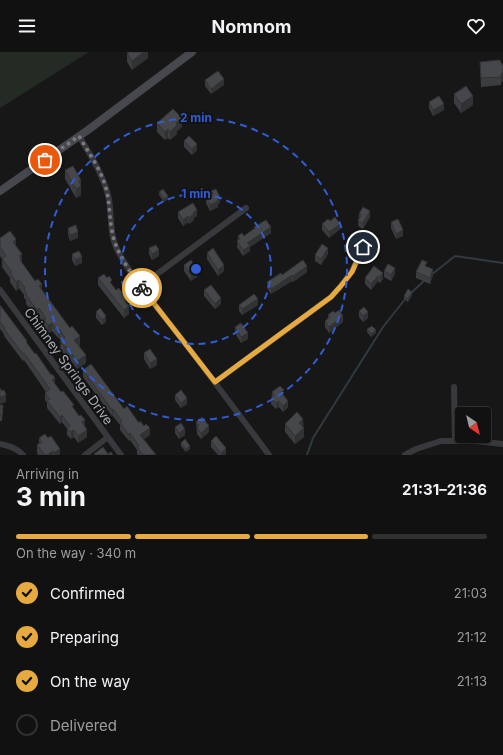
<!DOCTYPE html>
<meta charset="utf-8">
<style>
:root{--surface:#111112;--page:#1a1a1b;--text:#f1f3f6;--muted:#9c9d9f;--line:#303132;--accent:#e6aa41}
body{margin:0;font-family:Inter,sans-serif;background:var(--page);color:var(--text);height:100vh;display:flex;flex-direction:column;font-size:15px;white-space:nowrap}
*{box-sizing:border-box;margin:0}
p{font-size:13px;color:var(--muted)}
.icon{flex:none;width:22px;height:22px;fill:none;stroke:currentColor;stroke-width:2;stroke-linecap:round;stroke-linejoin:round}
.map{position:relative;height:403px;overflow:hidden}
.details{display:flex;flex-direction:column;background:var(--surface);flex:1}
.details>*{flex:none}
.needle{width:26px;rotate:145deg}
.buttons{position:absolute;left:455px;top:355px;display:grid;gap:8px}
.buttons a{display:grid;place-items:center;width:36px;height:36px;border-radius:4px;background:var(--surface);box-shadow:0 1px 3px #0004,0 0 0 1px var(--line);font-size:20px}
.pin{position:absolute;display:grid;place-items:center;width:34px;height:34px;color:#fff;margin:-17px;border:2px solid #fff;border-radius:50%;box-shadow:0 1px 4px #0007}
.courier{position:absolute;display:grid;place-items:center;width:40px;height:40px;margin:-20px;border:3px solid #e6aa41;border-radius:50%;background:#fff;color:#222;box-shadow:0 1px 5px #0007}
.summary em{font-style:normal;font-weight:700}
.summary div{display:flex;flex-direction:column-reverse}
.summary{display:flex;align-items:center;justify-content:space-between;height:68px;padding:0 16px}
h1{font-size:26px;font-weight:700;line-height:30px}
.bar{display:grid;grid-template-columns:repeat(4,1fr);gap:6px 4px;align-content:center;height:48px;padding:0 16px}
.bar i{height:5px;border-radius:3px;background:var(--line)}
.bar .on{background:var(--accent)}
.bar p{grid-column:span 4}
ol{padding:0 16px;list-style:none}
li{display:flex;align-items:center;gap:12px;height:44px}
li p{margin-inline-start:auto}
li .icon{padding:4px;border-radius:50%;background:var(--accent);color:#111;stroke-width:4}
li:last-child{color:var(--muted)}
li i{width:22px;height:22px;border:2px solid var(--line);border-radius:50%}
header{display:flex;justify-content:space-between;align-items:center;height:52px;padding:0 16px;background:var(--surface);font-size:18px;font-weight:700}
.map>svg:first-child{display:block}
.green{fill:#232b24}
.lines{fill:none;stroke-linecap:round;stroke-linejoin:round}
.stream{stroke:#303a40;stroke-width:2}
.street{stroke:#38393d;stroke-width:6}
.secondary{stroke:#46484d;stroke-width:8}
.wall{fill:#3c3d40}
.shaded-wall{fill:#313234}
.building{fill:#46474b;stroke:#313234}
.done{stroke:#77797f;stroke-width:4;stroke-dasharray:0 7.2}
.route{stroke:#e6aa41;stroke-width:5}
.ring{fill:none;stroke:#325cd3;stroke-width:2;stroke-dasharray:7 5}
.labels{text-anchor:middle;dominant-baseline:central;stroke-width:3.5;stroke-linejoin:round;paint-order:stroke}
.street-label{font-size:13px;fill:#aaaeb7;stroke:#121213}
.centre{fill:#325cd3;stroke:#121213;stroke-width:2}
.ring-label{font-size:12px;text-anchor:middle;font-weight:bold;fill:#325cd3;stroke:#121213;stroke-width:3.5;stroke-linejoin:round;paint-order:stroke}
</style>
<header><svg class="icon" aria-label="menu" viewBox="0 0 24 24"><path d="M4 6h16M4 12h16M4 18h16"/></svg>Nomnom<svg class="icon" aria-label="heart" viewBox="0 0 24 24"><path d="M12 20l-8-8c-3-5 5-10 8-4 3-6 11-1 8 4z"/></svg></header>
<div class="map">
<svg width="503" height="403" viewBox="0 0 503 403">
<rect width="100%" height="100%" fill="#171718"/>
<path class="green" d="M0,0H89L0,56Z"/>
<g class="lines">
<path class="stream" d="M431,223L455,204L503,211
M411,241L425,228
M307,403L313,386L383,275L406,246"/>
<path class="street" d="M79,84C91,104 104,124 109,147C112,166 109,185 120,203C137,233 160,259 181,286C211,325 240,364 269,403
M141,234L246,156
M0,238L121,403
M215,330L331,245L340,235L352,219L363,195
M454,335L455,389
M0,392C9,394 17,396 23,403
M85,403L108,385
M405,403L416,397L441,389H475L503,392"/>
<path class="secondary" d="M0,139L88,78L192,0"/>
</g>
<path class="wall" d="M148,0V6L132,18L127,10V1Z
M480,10L502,13L503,12V29L501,30V33L481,35Z
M205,28L224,33L211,42L205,34Z
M454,42L473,53L461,61L454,51Z
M429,50L444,58L433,64L429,56Z
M157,71L182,75L177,79V82L170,88L168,86L165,88L157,80Z
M184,89L197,98L192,103L184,95Z
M65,118L81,132V143L76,146L65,127Z
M211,139L220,151L218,152V155L210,159L206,151V145L211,142Z
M159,140L168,147L164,150L159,143Z
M178,160L197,164L194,166V168L189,172L188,170L183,174L178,166Z
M359,162L370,165L363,177L358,174Z
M330,169L340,177L329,186L322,178V172Z
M391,170L403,184L396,187L391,176Z
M254,175L271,181L250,195V199L243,204L237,195L238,184H244L254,177Z
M68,176L78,186L70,189L68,182Z
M0,186L16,194L22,211L42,238L80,293H79L86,311L77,317L66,302L65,303L60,297L61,289L59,286H58L52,279L48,282L44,276V272L39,265L37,266L26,252V248L24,246V243L19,236L16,239L10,230V226L2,215V207L0,204Z
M149,196L159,204L152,208L149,202Z
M207,201L224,219L218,224L207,207Z
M72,202L82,211L75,214L72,208Z
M328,202L321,213L315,209V203Z
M184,213L198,224L191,229L184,219Z
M374,214L383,227L380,231L378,229L371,238L365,232V226Z
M384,219L395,222L391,229L384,225Z
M307,220L293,230L292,229L271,242L267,236V230L282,223Z
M416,220L433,223L430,232L416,226Z
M98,226L112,233L127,252L129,262L124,266L98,233Z
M204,238L221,252L215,257L204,244Z
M412,243L408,250L404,247V244Z
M0,253L27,291L55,332L74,357L85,375L87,385L78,391L74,385L71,387L67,383V377L62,370L60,372L47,356V351L45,348V341L46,340L24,308L23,309L4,284V282L0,277Z
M239,253H258L242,263L239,259Z
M359,259L368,266L363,270L359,265Z
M96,260L106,270L102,273L96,266Z
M335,261L343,270L329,281L325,275V269L328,266V263Z
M235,275L248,287L241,291L235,281Z
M367,277L376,281L371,285L367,280Z
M144,301L157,313L150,317L144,307Z
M83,318L139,371L150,383L144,387L156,403H138L137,402V398L130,388L129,389L120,378V373L113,364H112L83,325Z
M272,340L284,343L288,355L283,360L279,355L276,357L271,352Z
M175,343L187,352L181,356L175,348Z
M0,353L3,359L2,369H0Z
M303,367L304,385L295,392L285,380V372Z
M196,370L209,380L201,387L197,382Z
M175,375L185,383L179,387L175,381Z
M39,386L60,403H38L37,401V393L39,391Z
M211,389L226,402L225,403H218L211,395Z
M181,391L190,397L186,400L181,394Z"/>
<path class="shaded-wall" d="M144,0H148V6L132,18V9Z
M503,21V29L501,30V22Z
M224,27V33L211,42V37Z
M473,44V53L461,61V52Z
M444,52V58L433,64V58Z
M182,66V75L177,79V82L170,88V80L176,71Z
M168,77V86L165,88V80Z
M197,92V98L192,103V97Z
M81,128V143L76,146V137L79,129Z
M168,144V147L164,150V147Z
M220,145V151L218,152V155L210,159V153L217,146Z
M197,158V164L194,166V168L189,172V166L193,161Z
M370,159V165L363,177V171Z
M188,164V170L183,174V168Z
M340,172V177L329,186V180Z
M271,175V181L250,195V199L243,204V198L247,191Z
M403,178V184L396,187V182Z
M78,180V186L70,189V183Z
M16,187V196L13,190Z
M328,196V202L321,213V207Z
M159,198V204L152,208V202Z
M22,202V211L20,216L19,204Z
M82,205V211L75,214V208Z
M224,213V219L218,224V218Z
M307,214V220L293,230V224Z
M395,216V222L391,229V223Z
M433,217V223L430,232V226Z
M198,218V224L191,229V223Z
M383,221V227L380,231V225Z
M292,223V229L271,242V237Z
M378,224V229L371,238V232Z
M19,228V236L16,239V230Z
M42,232V240L39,234Z
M412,240V243L408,250V247Z
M221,246V252L215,257V252Z
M258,247V253L242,263V257Z
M129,254V262L124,266V258Z
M39,256V265L37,266V258Z
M368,260V266L363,270V264Z
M106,264V270L102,273V268Z
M343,264V270L329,281V275Z
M52,271V279L48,282V273Z
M59,277V286H58V278Z
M376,278V281L371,285V282Z
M248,281V287L241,291V285Z
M80,284V293L74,296V288Z
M66,294V302L65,303V295Z
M86,303V311L77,317V309Z
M157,307V313L150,317V311Z
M55,326V333L52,328Z
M6,343V350L0,352V345Z
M187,346V352L181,356V351Z
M279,349V355L276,357V351Z
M288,349V355L283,360V354Z
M113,357V364H112V358Z
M62,363V370L60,372V365Z
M303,367V376L299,371Z
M85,368V375L82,370Z
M209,374V380L201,387V381Z
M150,376V383L140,389V383Z
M304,376V385L295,392V384Z
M185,377V383L179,387V381Z
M74,378V385L71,387V380Z
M87,378V385L78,391V384Z
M130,381V388L129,389V383Z
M190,394V397L186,400V397Z
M226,396V402L225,403H221V401Z
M60,397V403H54V401Z
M53,399V403H47Z"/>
<path class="building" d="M129,0H144L132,9L127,1Z
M500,8L502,13L503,12V21L501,22V25L481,26L480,10Z
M218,19L224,27L211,37L205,28Z
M466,34L473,44L461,52L454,42Z
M439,44L444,52L433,58L429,50Z
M173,57L182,66L176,71L177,73L170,80L168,77L165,80L157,71Z
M189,84L197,92L192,97L184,89Z
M73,114L81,128L79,129L81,134L76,137L65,118Z
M163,137L168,144L164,147L159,140Z
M216,137L220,145L217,146L218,149L210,153L206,145L213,142L211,139Z
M193,151L197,158L193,161L194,162L189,166L188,164L183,168L178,160Z
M363,155L370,159L363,171L358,169L361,163L359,162Z
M335,165L340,172L329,180L322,172L328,167L330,169Z
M398,167L403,178L396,182L391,170Z
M266,168L271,175L247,191L250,194L243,198L237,189L240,187L238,184L242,181L244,184L255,176L254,175Z
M76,173L78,180L70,183L68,176Z
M10,179L16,187L13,190L22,202L19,204L21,206L20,208L35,229L38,227L42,232L39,234L70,276L72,274L80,284L74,288L86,303L77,309L66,294L65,295L60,289L65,286L59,277L58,278L52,271L48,273L44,268L46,267L39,256L37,258L26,243L27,242L24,237L25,236L19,228L16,230L10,221L12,220L2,207L6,204L0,195V186Z
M322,192L328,196L321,207L315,203Z
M156,193L159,198L152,202L149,196Z
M213,196L224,213L218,218L207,201Z
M79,199L82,205L75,208L72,202Z
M191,208L198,218L191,223L184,213Z
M303,208L307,214L293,224L292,223L271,237L267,230L281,221L282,223Z
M422,208L427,210L425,214L433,217L430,226L416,220Z
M388,212L395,216L391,223L384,219Z
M374,214L383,221L380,225L378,224L371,232L365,226Z
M104,222L107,226L109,224L112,228L110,230L116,238L119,236L127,247L125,249L129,254L124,258L98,226Z
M211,233L221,246L215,252L204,238Z
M408,237L412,240L408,247L404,244Z
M254,242L258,247L242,257L239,253Z
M0,253L27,289L26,290L35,302L36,301L51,323L52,322L55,326L52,328L61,340L63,339L74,353L72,354L79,364L81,363L85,368L82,370L87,378L78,384L74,378L71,380L67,376L70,374L62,363L60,365L47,349L50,347L45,341L50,337L24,301L23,302L4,277L5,276L0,270Z
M364,255L368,260L363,264L359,259Z
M100,256L106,264L102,268L96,260Z
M339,258L343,264L329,275L325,269L330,265L328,263L333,259L335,261Z
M241,271L248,281L241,285L235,275Z
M372,274L376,278L371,282L367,277Z
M150,297L157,307L150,311L144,301Z
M91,312L124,357L127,354L139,371L140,369L144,374L146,372L150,376L140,383L156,403H143L137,395L139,394L130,381L129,383L120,371L122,369L113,357L112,358L83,318Z
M280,334L284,338L281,340L288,349L283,354L279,349L276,351L271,346L274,343L272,340Z
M0,336L2,339L4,338L6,343L0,345Z
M181,338L187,346L181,351L175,343Z
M0,353H3L2,364L0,363Z
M297,360L303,367L299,371L304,376L295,384L285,372Z
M202,365L209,374L201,381L197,376L199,374L196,370Z
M181,371L185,377L179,381L175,375Z
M45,382L48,386L51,384L60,397L54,401L53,399L47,403H45L37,393L42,390L39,386Z
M216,384L226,396L221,401L211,389Z
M185,387L190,394L186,397L181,391Z
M103,395L108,402L111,400L113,403H95L94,402Z"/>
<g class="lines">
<path class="done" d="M45,108L79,84C88,100 100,116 105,133C110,148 109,164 112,179C115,199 130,220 142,236"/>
<path class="route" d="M142,236L215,330L331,245L340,235L352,220L363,195"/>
</g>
<g class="ring">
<circle cx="196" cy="217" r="75"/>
<circle cx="196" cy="217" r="151"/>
</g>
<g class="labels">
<g class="street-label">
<text transform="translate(69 314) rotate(54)">Chimney Springs Drive</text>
</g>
</g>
<circle cx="196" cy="217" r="6" class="centre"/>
<g class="ring-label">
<text x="196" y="70">2 min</text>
<text x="196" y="146">1 min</text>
</g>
</svg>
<div class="buttons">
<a><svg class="needle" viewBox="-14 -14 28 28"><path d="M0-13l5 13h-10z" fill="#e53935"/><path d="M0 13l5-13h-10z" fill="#9c9d9f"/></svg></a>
</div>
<div class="pin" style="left:45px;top:108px;background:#ea580c"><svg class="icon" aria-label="bag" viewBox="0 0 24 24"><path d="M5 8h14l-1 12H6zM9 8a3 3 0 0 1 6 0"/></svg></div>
<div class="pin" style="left:363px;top:195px;background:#1f2937"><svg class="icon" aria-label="home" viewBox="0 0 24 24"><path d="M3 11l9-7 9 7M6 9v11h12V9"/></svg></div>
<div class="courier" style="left:142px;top:236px"><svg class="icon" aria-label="bike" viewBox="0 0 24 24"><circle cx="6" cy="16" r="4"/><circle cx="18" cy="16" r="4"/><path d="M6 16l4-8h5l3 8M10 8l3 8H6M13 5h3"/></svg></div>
</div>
<section class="details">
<div class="summary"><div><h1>3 min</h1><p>Arriving in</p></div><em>21:31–21:36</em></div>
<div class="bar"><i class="on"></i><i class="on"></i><i class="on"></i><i></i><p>On the way · 340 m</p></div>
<ol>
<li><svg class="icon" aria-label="check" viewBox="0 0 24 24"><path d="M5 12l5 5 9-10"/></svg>Confirmed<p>21:03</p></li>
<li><svg class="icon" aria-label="check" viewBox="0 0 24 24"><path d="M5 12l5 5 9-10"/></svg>Preparing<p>21:12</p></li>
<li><svg class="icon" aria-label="check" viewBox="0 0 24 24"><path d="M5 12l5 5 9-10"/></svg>On the way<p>21:13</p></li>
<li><i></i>Delivered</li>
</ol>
</section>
